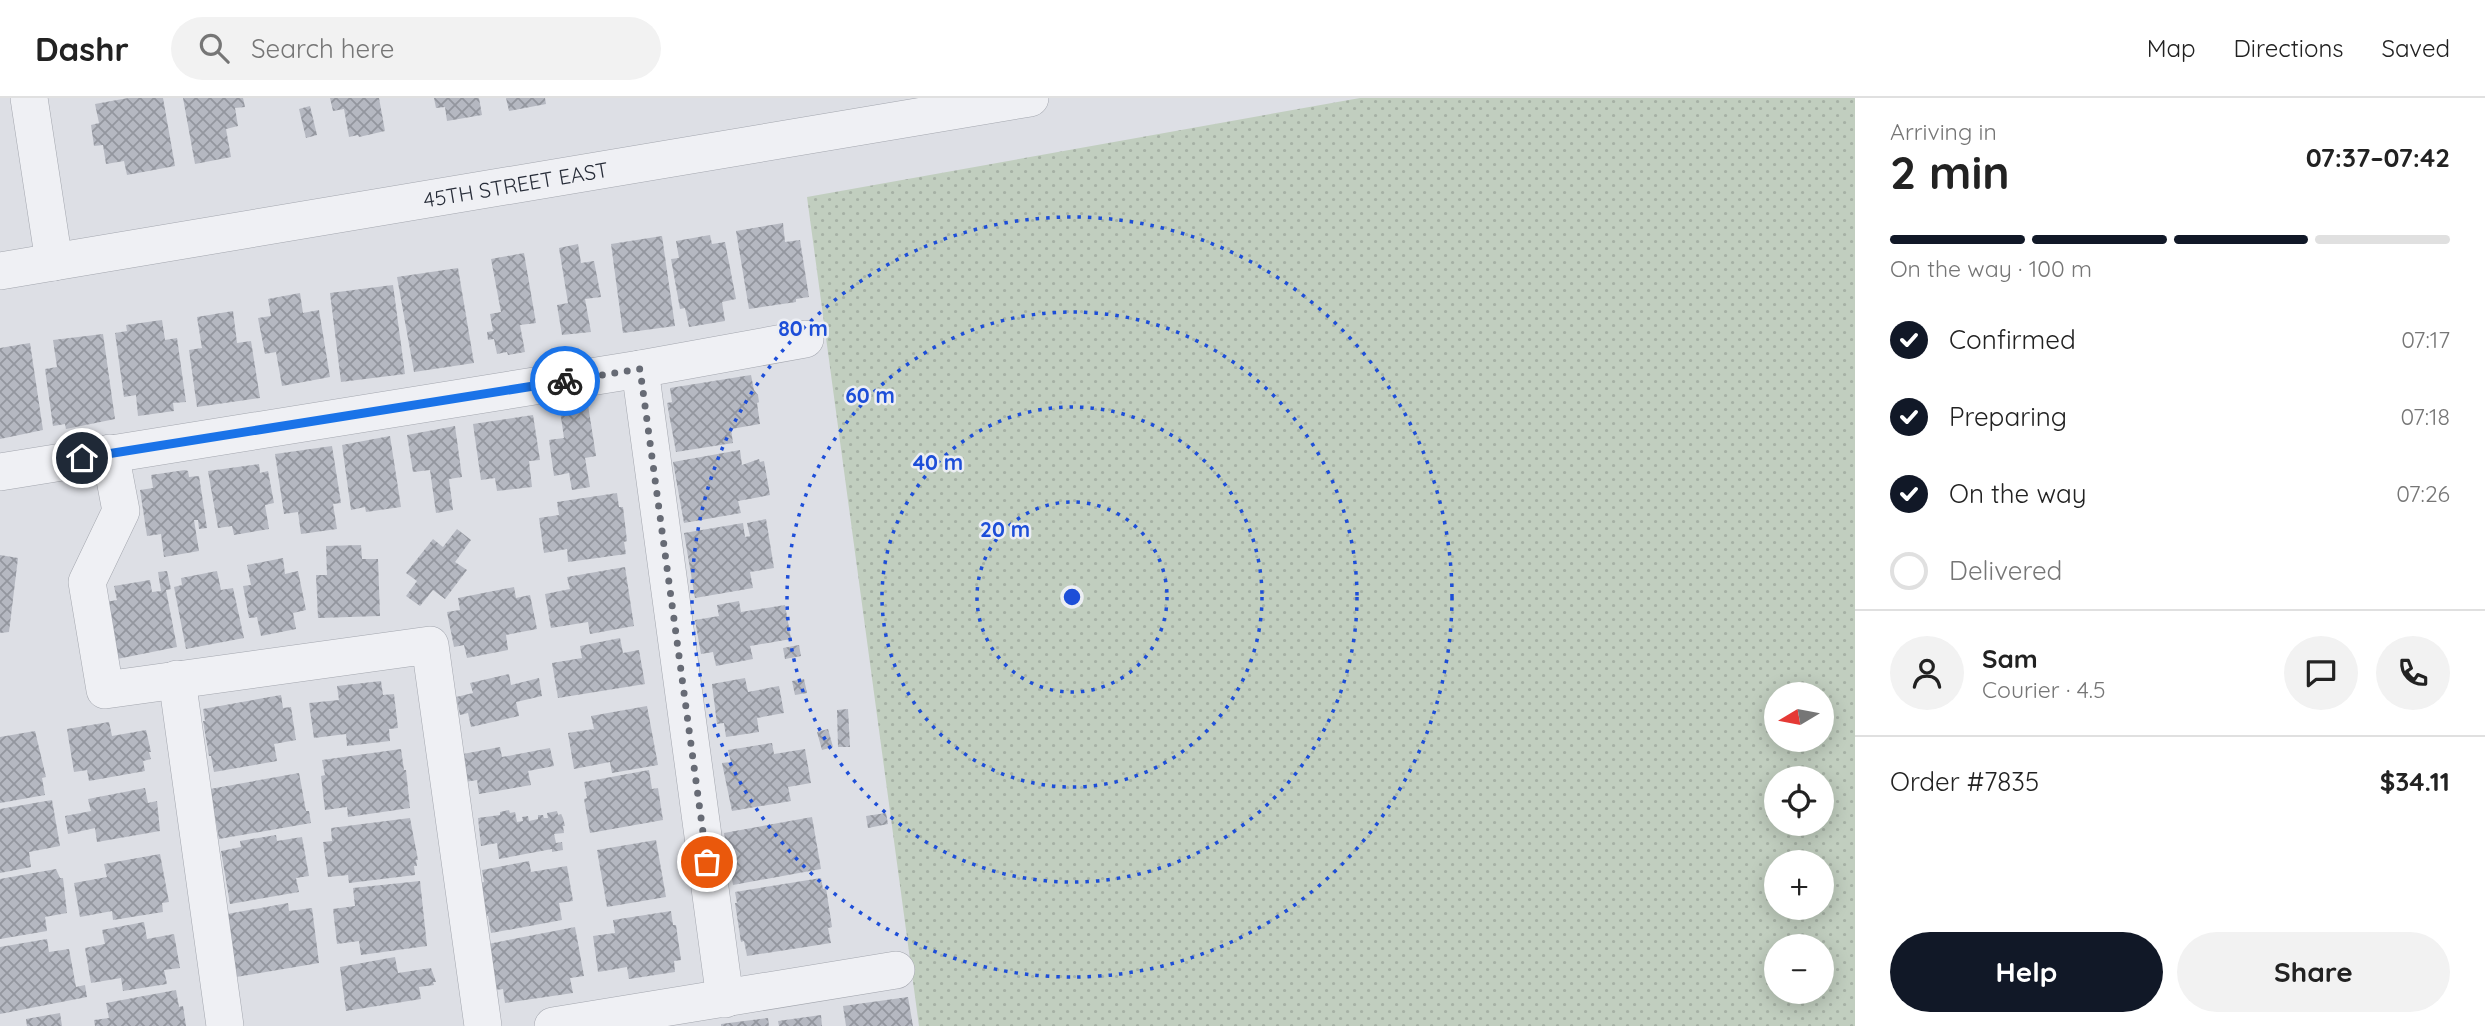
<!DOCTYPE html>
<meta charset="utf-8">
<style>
:root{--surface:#fff;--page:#f2f2f2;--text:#222;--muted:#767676;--line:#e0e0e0;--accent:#111827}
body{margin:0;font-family:Quicksand,sans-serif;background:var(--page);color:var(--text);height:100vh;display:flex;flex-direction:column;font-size:26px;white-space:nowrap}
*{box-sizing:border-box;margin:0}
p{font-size:23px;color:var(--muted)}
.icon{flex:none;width:38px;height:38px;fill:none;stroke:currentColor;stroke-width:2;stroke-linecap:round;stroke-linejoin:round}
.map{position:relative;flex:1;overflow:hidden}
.details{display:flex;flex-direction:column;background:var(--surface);width:630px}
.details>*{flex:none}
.needle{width:46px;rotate:260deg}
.fabs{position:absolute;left:1764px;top:584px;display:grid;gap:14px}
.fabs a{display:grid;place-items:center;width:70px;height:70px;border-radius:50%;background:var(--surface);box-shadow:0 4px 18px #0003;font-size:35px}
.pin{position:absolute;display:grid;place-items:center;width:60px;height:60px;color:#fff;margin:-30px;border:4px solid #fff;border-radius:50%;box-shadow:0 2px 7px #0007}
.courier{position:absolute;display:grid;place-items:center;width:70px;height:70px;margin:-35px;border:5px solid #1a73e8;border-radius:50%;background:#fff;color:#222;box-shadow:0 2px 9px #0007}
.overview em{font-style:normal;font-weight:700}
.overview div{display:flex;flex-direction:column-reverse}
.overview{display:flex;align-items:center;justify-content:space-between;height:119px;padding:0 35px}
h1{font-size:46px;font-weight:700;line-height:52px}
.bar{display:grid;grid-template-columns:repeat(4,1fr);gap:10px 7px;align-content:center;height:84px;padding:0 35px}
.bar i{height:9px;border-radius:5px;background:var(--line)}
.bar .selected{background:var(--accent)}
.bar p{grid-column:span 4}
.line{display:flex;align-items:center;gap:18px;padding:0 35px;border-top:2px solid var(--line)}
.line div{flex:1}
.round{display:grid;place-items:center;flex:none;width:74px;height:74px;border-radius:37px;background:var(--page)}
ol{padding:0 35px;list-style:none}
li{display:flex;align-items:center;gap:21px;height:77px}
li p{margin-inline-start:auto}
li .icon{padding:7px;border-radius:50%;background:var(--accent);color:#fff;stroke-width:4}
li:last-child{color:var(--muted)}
li i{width:38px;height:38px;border:4px solid var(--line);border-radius:50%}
.cta{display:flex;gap:14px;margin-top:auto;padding:14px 35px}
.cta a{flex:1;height:80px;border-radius:42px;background:var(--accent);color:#fff;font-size:28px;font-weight:700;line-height:80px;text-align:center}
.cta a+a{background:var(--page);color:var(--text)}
header{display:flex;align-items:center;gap:42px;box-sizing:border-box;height:98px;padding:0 35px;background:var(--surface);border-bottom:2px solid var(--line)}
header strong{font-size:33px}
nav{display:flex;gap:38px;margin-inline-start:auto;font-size:24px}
.search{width:490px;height:63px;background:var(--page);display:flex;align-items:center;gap:18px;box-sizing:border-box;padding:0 24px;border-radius:38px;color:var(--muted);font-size:26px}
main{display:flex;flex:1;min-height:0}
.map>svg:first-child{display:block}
.green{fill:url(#green-dots);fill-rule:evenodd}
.building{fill:url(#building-cross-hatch)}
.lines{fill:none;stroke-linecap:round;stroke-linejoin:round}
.minor-casing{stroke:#a3a6ae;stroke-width:38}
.minor{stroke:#eff0f4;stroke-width:37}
.done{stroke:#676b75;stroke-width:7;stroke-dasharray:0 12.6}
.route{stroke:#1a73e8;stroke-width:9}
.ring{fill:none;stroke:#1d4ed8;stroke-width:3.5;stroke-dasharray:3.5 7}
.labels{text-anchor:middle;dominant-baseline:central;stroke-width:5;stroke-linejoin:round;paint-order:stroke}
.street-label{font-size:21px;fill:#282d39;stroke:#eceef3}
.centre{fill:#1d4ed8;stroke:#eceef3;stroke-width:3.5}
.ring-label{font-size:21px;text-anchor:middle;font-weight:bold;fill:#1d4ed8;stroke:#eceef3;stroke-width:5;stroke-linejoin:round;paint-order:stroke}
</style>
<header>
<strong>Dashr</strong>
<div class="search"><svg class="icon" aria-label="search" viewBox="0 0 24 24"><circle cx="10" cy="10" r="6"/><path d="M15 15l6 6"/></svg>Search here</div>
<nav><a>Map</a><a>Directions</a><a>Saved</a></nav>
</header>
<main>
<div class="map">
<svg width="1855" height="928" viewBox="0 0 1855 928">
<defs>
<pattern id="green-dots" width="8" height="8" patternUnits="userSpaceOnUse" patternTransform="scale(1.75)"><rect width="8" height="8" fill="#c1cebf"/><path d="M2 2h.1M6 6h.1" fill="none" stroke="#a6b1a5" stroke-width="1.8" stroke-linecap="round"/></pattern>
<pattern id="building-cross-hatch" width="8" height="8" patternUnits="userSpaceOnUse" patternTransform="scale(1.75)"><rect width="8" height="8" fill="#b5b8c1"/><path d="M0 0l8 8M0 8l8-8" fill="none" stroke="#93969e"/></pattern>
</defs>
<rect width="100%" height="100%" fill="#dddfe5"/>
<path class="green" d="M1360,0H1855V928H919L807,99ZM1776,597H1822V642H1776ZM1776,681H1822V726H1776ZM1776,765H1822V810H1776ZM1776,849H1822V894H1776Z"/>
<path class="building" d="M128,0H163L175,68L127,77L124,63L106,66L103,47L94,48L91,27L99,25L95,6Z
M183,0H243L245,9L235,10L238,28L226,31L231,59L195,66Z
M330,0H379L385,33L359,39L358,37L349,39L344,11L333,13Z
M434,0H479L482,17L447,23L445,9L436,10Z
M506,0H545L546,6L509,13Z
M310,8L317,37L306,40L299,11Z
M783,125L785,144L800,142L809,199L796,201V204L749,211L736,133Z
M710,137L712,146L725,144L736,201L722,204L725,223L689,229L685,210L680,211L671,161L679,160L676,143Z
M662,138L675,228L623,235L611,146Z
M578,146L581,165L594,163L601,199L585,201L591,234L562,237L557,207L568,205L559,150Z
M524,155L536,225L520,227L525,254L508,257L507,254L497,256L494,241L488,242L487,234L493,233L490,216L501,214L491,161Z
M458,170L474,265L414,274L397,179Z
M393,187L405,276L341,284L330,195Z
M300,195L303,215L319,212L330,279L282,288L276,254L265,256L258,220L271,218L268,201Z
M233,213L237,245L251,243L260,300L197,309L189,252L202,250L197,219Z
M162,222L165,242L177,240L186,304L173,305L174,313L138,318L136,297L124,299L115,235L127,233L126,227Z
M103,236L115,321L66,331L65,326L53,328L45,271L57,269L53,242Z
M30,245L43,332L0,341V250Z
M751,277L754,292L758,297L759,304L757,305L760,326L731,331L733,345L676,354L667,305L672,304L670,290Z
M588,307L596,358L585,360L590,389L572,392L569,375L554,378L549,342L564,340L560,312Z
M533,317L540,362L529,363L532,389L497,393L495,380L481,382L473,326Z
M455,328L462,379L449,381L453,412L436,415L430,372L413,374L407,337Z
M390,338L401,409L366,414L365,409L351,412L342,347Z
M332,348L341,405L333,406L337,431L301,436L298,414L284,416L275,356Z
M740,352L742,367L759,361L760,364L764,363L770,397L738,403L741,415L684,425L673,364Z
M259,366L260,375L268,373L274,405L265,407L269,431L234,437L232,428L218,430L208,373Z
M185,372L188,373L189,379L199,378L207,430L199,431L198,422H194L199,453L164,459L161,436L147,438L140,392L153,390L151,377Z
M617,395L619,409H623L627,443L624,444L626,456L568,464L567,451L544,455L539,420L559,417L557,404Z
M766,421L774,470L750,474L753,490L695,500L684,435L743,425L745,439L750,438L747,425Z
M457,431L471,442L455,464L467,472L445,501L433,492L420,508L406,498L417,483L406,475L433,441L443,449Z
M361,447L362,461H378L380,518L318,520L316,477H327L326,448Z
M0,457L18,460L9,534L0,535Z
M283,460L285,476L298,473L306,512L293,515L296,531L261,538L257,519L249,520L243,488L251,487L247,467Z
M625,469L634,528L590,536L588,524L551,530L545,496L570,491L567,479Z
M167,473L171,491L166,492L177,549L117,561L106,504L117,502L114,488L150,482L152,494L161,493L158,474Z
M217,473L221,492L233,490L244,540L186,551L174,489L182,487L181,480Z
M514,489L516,500L530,497L537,531L506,537L508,552L467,560L464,547L454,549L447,514L460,512L458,500Z
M739,503L741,514L785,507L791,541L750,548L753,561L716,568L713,554L701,556L695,522L719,518L717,507Z
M620,540L623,555L639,552L645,586L558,600L552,565L582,560L580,548Z
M799,547L801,558L785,561L783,550Z
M509,576L511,587L539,580L542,598L516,604L519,618L471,629L468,615L460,617L456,599L473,595L470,585Z
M745,580L748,594L779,588L784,615L757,620L759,634L726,639L724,625L717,626L712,586Z
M804,581L807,595L795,597L792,583Z
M381,583L383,597L394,596L398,630L389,631L390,643L347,648L346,636L314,640L309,605L339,602L337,588Z
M281,597L283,610L291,609L296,642L274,646L277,663L214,674L211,658H209L203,623H205L203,611Z
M647,608L658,667L612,675L610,664L574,671L568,635L594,631L591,618Z
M848,611L850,649H838L837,612Z
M109,624L112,638L146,632L151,654H149L151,661L143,663L145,673L89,683L87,672L74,674L67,631Z
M828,631L833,649L822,652L817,634Z
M35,633L46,679L42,680L45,697L0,705V639Z
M772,645L774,656L805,651L811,685L788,689L791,703L732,713L722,665L731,664L728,652Z
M500,649L502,659L550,650L554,668L528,673L531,687L479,696L477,682L465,684L463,656Z
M401,651L404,672H406L410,710L348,719L347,709L325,712L321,678L325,677L322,662Z
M649,672L652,691L658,690L663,722L590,735L584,701L587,700L584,684Z
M299,675L306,713H309L311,725L219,741L210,691Z
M145,690L148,705L157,703L160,733L97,744L95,730L68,736L65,718L91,713L88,701Z
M52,702L60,748L29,754L31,769L0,775V711Z
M509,712L510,715L515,714L517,724L523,723L522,719L528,718L529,723L538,721V717H543L544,720H548L547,715L557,713L558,717L561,716L563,720L565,728H563L564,735L554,736L556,745L562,744L563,752L552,754V751L499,761L497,745L481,748L478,720L500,717V714Z
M886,715L888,726L868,730L866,718Z
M812,719L821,771L733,787L724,735Z
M410,720L418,762H416L417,768H414L415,777L349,785L348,777L328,779L323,744L332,743L331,730Z
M276,737L277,743L302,739L309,778L296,780L299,794L230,806L221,753L241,749L240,743Z
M656,742L666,799L607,809L597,752Z
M160,756L169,804L162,805L163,814L113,822L112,813L80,819L74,785L107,779L104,766Z
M529,763L531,774L567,768L573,803L559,805L562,822L491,835L488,818H484L478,785L484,784L482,772Z
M56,771L60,780H63L67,815L45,819L47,833L0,841V781Z
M821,780L823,791L826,790L832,829L828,830L831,845L747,858L744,843L741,844L735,805H737L735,794Z
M420,783L427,848L361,857L359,843L337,846L333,811L355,808L353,790Z
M288,805L289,813L312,810L319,865L236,879L227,816Z
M671,813L673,827H676L681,862L674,863L675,874L629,881L627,869L598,874L593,838L615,835L613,822Z
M144,824L147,841L174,836L180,870L164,872L167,886L123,893L121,880L91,885L85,850L105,846L102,832Z
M575,829L584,878L570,880L573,895L505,905L503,891L495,892L488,846Z
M47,841L49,854L69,851L76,889L85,887L87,899L0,916V849Z
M395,859L398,875L431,870L436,884H433L434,887L419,889L421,901L346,913L340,869Z
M176,892L179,909L183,908L186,928H95L94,922L109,920L106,905Z
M908,899L913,928H846L843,908Z
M60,915L62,928H27L26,921Z
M821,917L822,928H779L778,923Z
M768,920L769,928H721V926Z"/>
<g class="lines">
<g class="minor-casing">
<g id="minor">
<path d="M29,0L54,164"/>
<path id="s1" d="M0,173L1030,0"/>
<path d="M640,271L725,901"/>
<path d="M110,355L121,413L87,484L105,592L430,547L483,928"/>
<path d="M0,374L640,271L805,241"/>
<path d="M177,581L225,928"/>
<path d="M553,928L896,872"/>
</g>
</g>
<use href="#minor" class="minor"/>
</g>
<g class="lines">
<path class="done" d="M565,283L640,271L707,764"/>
<path class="route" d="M82,360L565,283"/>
</g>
<g class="ring">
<circle cx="1072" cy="499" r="95"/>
<circle cx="1072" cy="499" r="190"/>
<circle cx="1072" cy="499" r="285"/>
<circle cx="1072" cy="499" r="380"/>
</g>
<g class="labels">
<g class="street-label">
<text stroke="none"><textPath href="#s1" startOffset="523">45TH STREET EAST</textPath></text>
</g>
</g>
<circle cx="1072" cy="499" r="10" class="centre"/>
<g class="ring-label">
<text x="803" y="238">80 m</text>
<text x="870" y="305">60 m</text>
<text x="938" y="372">40 m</text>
<text x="1005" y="439">20 m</text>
</g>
</svg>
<div class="fabs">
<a><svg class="needle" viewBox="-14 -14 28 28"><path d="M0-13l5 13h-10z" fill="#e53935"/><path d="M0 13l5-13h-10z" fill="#767676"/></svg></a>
<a><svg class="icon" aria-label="locate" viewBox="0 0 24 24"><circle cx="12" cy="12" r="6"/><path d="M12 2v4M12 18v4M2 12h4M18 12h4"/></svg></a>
<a>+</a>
<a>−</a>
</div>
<div class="pin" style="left:707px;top:764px;background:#ea580c"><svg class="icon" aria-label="bag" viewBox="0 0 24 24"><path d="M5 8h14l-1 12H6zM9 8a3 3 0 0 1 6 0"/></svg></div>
<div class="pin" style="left:82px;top:360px;background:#1f2937"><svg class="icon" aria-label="home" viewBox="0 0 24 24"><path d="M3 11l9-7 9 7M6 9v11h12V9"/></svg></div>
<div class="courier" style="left:565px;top:283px"><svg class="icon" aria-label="bike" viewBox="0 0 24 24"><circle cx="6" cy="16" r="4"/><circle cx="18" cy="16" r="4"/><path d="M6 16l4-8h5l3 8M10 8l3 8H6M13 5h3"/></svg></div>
</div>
<section class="details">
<div class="overview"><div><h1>2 min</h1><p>Arriving in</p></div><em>07:37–07:42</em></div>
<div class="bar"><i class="selected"></i><i class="selected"></i><i class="selected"></i><i></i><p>On the way · 100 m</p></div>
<ol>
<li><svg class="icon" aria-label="check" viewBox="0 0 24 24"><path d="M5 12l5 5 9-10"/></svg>Confirmed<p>07:17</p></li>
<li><svg class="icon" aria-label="check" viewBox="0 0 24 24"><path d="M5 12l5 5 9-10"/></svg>Preparing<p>07:18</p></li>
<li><svg class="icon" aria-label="check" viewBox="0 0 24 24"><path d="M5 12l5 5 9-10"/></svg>On the way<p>07:26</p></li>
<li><i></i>Delivered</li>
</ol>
<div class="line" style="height:126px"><a class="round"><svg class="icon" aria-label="person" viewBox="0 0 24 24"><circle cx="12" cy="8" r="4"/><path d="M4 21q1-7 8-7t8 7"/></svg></a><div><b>Sam</b><p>Courier · 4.5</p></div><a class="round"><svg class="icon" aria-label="chat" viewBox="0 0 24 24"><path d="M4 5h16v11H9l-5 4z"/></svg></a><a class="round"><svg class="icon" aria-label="phone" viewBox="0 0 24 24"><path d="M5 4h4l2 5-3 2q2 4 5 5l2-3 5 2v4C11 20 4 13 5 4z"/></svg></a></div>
<div class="line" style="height:91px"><div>Order #7835</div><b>$34.11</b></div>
<div class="cta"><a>Help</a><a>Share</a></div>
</section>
</main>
